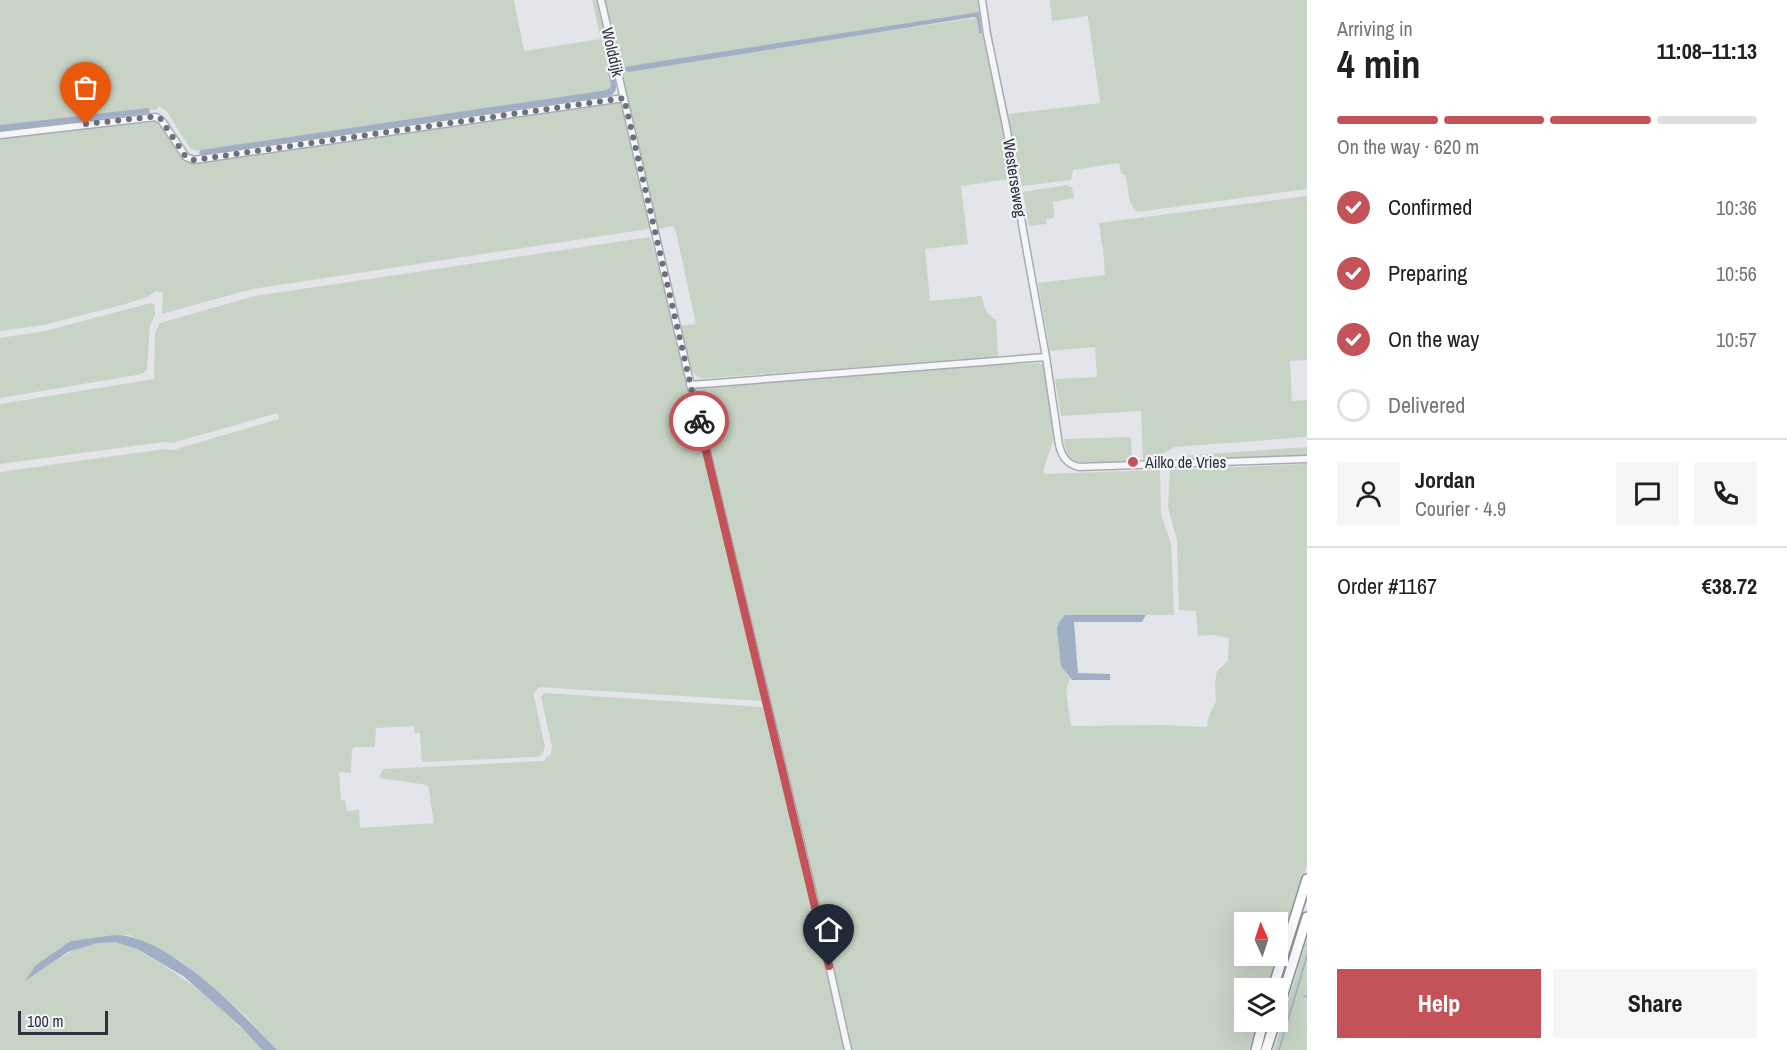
<!DOCTYPE html>
<meta charset="utf-8">
<style>
:root{--surface:#fff;--page:#f6f6f6;--text:#202124;--muted:#757577;--line:#e0e0e0;--accent:#c35358}
body{margin:0;font-family:"Archivo Narrow",sans-serif;background:var(--page);color:var(--text);height:100vh;display:flex;flex-direction:column;font-size:22px;white-space:nowrap}
*{box-sizing:border-box;margin:0}
p{font-size:20px;color:var(--muted)}
.icon{flex:none;width:33px;height:33px;fill:none;stroke:currentColor;stroke-width:2;stroke-linecap:round;stroke-linejoin:round}
.map{position:relative;flex:1;overflow:hidden}
.side{display:flex;flex-direction:column;background:var(--surface);width:480px}
.side>*{flex:none}
.needle{width:39px;rotate:357deg}
.controls{position:absolute;left:1234px;top:912px;display:grid;gap:12px}
.controls a{display:grid;place-items:center;width:54px;height:54px;border-radius:0px;background:var(--surface);box-shadow:0 6px 24px #0002;font-size:30px}
.scale{position:absolute;left:18px;bottom:15px;width:90px;box-sizing:border-box;padding-left:6px;border:3px solid #2c3141;border-top:0;font-size:16px;line-height:21px;white-space:nowrap;color:#2c3141;-webkit-text-stroke:4px #f2f4f7;paint-order:stroke}
.pin{position:absolute;display:grid;place-items:center;width:51px;height:51px;color:#fff;margin:-62px -26px;border-radius:50% 50% 50% 0;rotate:-45deg;box-shadow:0 0 6px #0007}
.pin .icon{rotate:45deg}
.courier{position:absolute;display:grid;place-items:center;width:60px;height:60px;margin:-30px;border:4px solid #c35358;border-radius:50%;background:#fff;color:#222;box-shadow:0 2px 8px #0007}
.headline em{font-style:normal;font-weight:800}
.headline div{display:flex;flex-direction:column-reverse}
.headline{display:flex;align-items:center;justify-content:space-between;height:102px;padding:0 30px}
h1{font-size:39px;font-weight:800;line-height:45px}
.bar{display:grid;grid-template-columns:repeat(4,1fr);gap:9px 6px;align-content:center;height:72px;padding:0 30px}
.bar i{height:8px;border-radius:4px;background:var(--line)}
.bar .on{background:var(--accent)}
.bar p{grid-column:span 4}
.line{display:flex;align-items:center;gap:15px;padding:0 30px;border-top:2px solid var(--line)}
.line div{flex:1}
.round{display:grid;place-items:center;flex:none;width:63px;height:63px;border-radius:0px;background:var(--page)}
ol{padding:0 30px;list-style:none}
li{display:flex;align-items:center;gap:18px;height:66px}
li p{margin-inline-start:auto}
li .icon{padding:6px;border-radius:50%;background:var(--accent);color:#fff;stroke-width:4}
li:last-child{color:var(--muted)}
li i{width:33px;height:33px;border:3px solid var(--line);border-radius:50%}
.action{display:flex;gap:12px;margin-top:auto;padding:12px 30px}
.action a{flex:1;height:69px;border-radius:0px;background:var(--accent);color:#fff;font-size:24px;font-weight:800;line-height:69px;text-align:center}
.action a+a{background:var(--page);color:var(--text)}
main{display:flex;flex:1;min-height:0}
.map>svg:first-child{display:block}
.green{fill:#c7d3c5}
.water{fill:#a1afc6}
.lines{fill:none;stroke-linecap:round;stroke-linejoin:round}
.stream{stroke:#a1afc6;stroke-width:1.5}
.minor-casing{stroke:#a8abb4;stroke-width:9}
.highway-casing{stroke:#8b919f;stroke-width:12}
.minor{stroke:#f5f6f8;stroke-width:6}
.highway{stroke:#fff;stroke-width:9}
.done{stroke:#6c707c;stroke-width:6;stroke-dasharray:0 10.8}
.route{stroke:#c35358;stroke-width:8}
.poi-dot{fill:#c35358;stroke:#f2f4f7;stroke-width:2}
.labels{text-anchor:middle;dominant-baseline:central;stroke-width:4.5;stroke-linejoin:round;paint-order:stroke}
.street-label{font-size:16px;fill:#2c3141;stroke:#f2f4f7}
.poi-label{font-size:16px;fill:#2c3141;stroke:#f2f4f7;text-anchor:start}
</style>
<main>
<div class="map">
<svg width="1307" height="1050" viewBox="0 0 1307 1050">
<rect width="100%" height="100%" fill="#e3e5ea"/>
<path class="green" d="M0,0H514L524,51L601,39L592,0H598L612,70L611,69V85L607,90L196,151L190,148L167,112L159,106L155,110H150L147,108L0,125Z
M604,0H978L979,12L626,67L629,72L809,42L977,18L979,33H982L1002,124L1010,179L961,186L968,244L925,249L930,301L982,296C984,307 986,314 996,320L998,357L710,378C707,378 704,379 701,378C686,374 682,339 679,326L696,324L676,232L673,226L657,229Z
M1050,0H1307V189L1137,212C1127,203 1129,188 1125,175L1121,173L1119,163L1073,170L1071,180L1022,186L1008,114L1100,103L1088,16L1052,21Z
M621,101L650,227L648,229L252,289L162,314L163,293L157,291L147,297L122,305L44,325L0,331V136L154,120L158,121L181,158L189,163H199Z
M1067,185L1072,188L1074,198L1053,202L1054,218L1046,219V224L1029,226L1023,192Z
M1307,196V360L1290,361L1292,401L1307,400V437L1174,447L1152,461L1143,462L1141,411L1061,416L1055,379L1097,377L1095,347L1050,351L1038,283L1105,275L1103,247H1102L1099,223Z
M650,237L663,284L762,701L539,687L534,693V697L545,746L542,755L537,757L422,762L420,733H414V726L376,728L375,747H354L352,749L351,773L339,772L341,800H345L347,811L359,810L360,828L434,823L428,785L379,778L383,769L543,761L551,754L552,747L541,697L544,693L763,707L798,845L844,1050H277L244,1014L180,960L129,935L71,941L27,980C51,964 84,938 115,942C128,943 141,952 153,959C194,983 230,1015 262,1050H0V472L164,449L173,450L279,419L278,413L172,443L164,442L0,464V404L154,379L155,333L160,323L255,296Z
M151,303L155,305V316L150,325L147,370L142,374L0,398V338L45,331Z
M1040,363L1045,367L1055,435L1044,468V474L1160,470L1161,515L1171,543L1174,615H1065L1057,628L1066,673L1070,679L1066,690L1071,726L1163,725L1207,727L1209,716L1216,701L1215,684L1217,671L1228,661L1229,638L1213,635L1198,636L1196,611L1179,610L1177,540L1168,508L1170,470L1307,464V865L1278,952V922H1245V956H1277L1267,988H1245V1022H1257L1249,1050H850L696,396L698,390L729,385L960,367Z
M1131,437L1132,462H1075C1066,457 1065,449 1064,439Z
M1307,447V455L1196,460H1181V456Z
M1307,938V1050H1274Z"/>
<path class="water" d="M979,12L982,33H979L977,18L974,17L629,72L625,70V67L642,64Z
M611,69L612,70C615,80 621,91 609,96L201,155L199,153L201,150L607,90L611,86L608,72Z
M147,108L149,109L150,113L0,131V125Z
M1065,615H1146L1142,622H1074L1078,673L1110,674V680H1072L1061,666L1060,657L1057,628L1059,622Z
M115,935C168,935 242,1013 277,1050H262L240,1026L183,976L137,949L115,942L97,943L68,952L25,981L36,965L71,941Z"/>
<g class="lines">
<path class="stream" d="M1304,996L1307,997
M1279,1050L1307,956"/>
<g class="minor-casing">
<path id="minor" d="M601,0L680,340L815,902L848,1050
M982,0L987,34L1007,131L1023,230L1046,357L1059,445C1062,457 1067,464 1079,467L1307,459
M0,135L156,117L162,121L186,157L194,160L624,98
M690,385L1046,357"/>
</g>
<g class="highway-casing">
<path id="highway" d="M1273,988L1307,879
M1278,1010L1307,917
M1256,1050L1263,1022
M1266,1050L1275,1022"/>
</g>
<use href="#minor" class="minor"/>
<use href="#highway" class="highway"/>
</g>
<g class="lines">
<path class="done" d="M86,124L150,117L160,118L186,157L194,160L624,98L699,421"/>
<path class="route" d="M699,421L829,966"/>
</g>
<circle class="poi-dot" cx="1133" cy="462" r="6"/>
<g class="labels">
<g class="street-label">
<text transform="translate(613 52) rotate(77)">Wolddijk</text>
<text transform="translate(1015 178) rotate(81)">Westerseweg</text>
</g>
<g class="poi-label">
<text x="1145" y="462">Ailko de Vries</text>
</g>
</g>
</svg>
<div class="controls">
<a><svg class="needle" viewBox="-14 -14 28 28"><path d="M0-13l5 13h-10z" fill="#e53935"/><path d="M0 13l5-13h-10z" fill="#757577"/></svg></a>
<a><svg class="icon" aria-label="layers" viewBox="0 0 24 24"><path d="M12 4l9 5-9 5-9-5zM3 14l9 5 9-5"/></svg></a>
</div>
<div class="scale">100 m</div>
<div class="pin" style="left:86px;top:124px;background:#ea580c"><svg class="icon" aria-label="bag" viewBox="0 0 24 24"><path d="M5 8h14l-1 12H6zM9 8a3 3 0 0 1 6 0"/></svg></div>
<div class="pin" style="left:829px;top:966px;background:#1f2937"><svg class="icon" aria-label="home" viewBox="0 0 24 24"><path d="M3 11l9-7 9 7M6 9v11h12V9"/></svg></div>
<div class="courier" style="left:699px;top:421px"><svg class="icon" aria-label="bike" viewBox="0 0 24 24"><circle cx="6" cy="16" r="4"/><circle cx="18" cy="16" r="4"/><path d="M6 16l4-8h5l3 8M10 8l3 8H6M13 5h3"/></svg></div>
</div>
<section class="side">
<div class="headline"><div><h1>4 min</h1><p>Arriving in</p></div><em>11:08–11:13</em></div>
<div class="bar"><i class="on"></i><i class="on"></i><i class="on"></i><i></i><p>On the way · 620 m</p></div>
<ol>
<li><svg class="icon" aria-label="check" viewBox="0 0 24 24"><path d="M5 12l5 5 9-10"/></svg>Confirmed<p>10:36</p></li>
<li><svg class="icon" aria-label="check" viewBox="0 0 24 24"><path d="M5 12l5 5 9-10"/></svg>Preparing<p>10:56</p></li>
<li><svg class="icon" aria-label="check" viewBox="0 0 24 24"><path d="M5 12l5 5 9-10"/></svg>On the way<p>10:57</p></li>
<li><i></i>Delivered</li>
</ol>
<div class="line" style="height:108px"><a class="round"><svg class="icon" aria-label="person" viewBox="0 0 24 24"><circle cx="12" cy="8" r="4"/><path d="M4 21q1-7 8-7t8 7"/></svg></a><div><b>Jordan</b><p>Courier · 4.9</p></div><a class="round"><svg class="icon" aria-label="chat" viewBox="0 0 24 24"><path d="M4 5h16v11H9l-5 4z"/></svg></a><a class="round"><svg class="icon" aria-label="phone" viewBox="0 0 24 24"><path d="M5 4h4l2 5-3 2q2 4 5 5l2-3 5 2v4C11 20 4 13 5 4z"/></svg></a></div>
<div class="line" style="height:78px"><div>Order #1167</div><b>€38.72</b></div>
<div class="action"><a>Help</a><a>Share</a></div>
</section>
</main>
